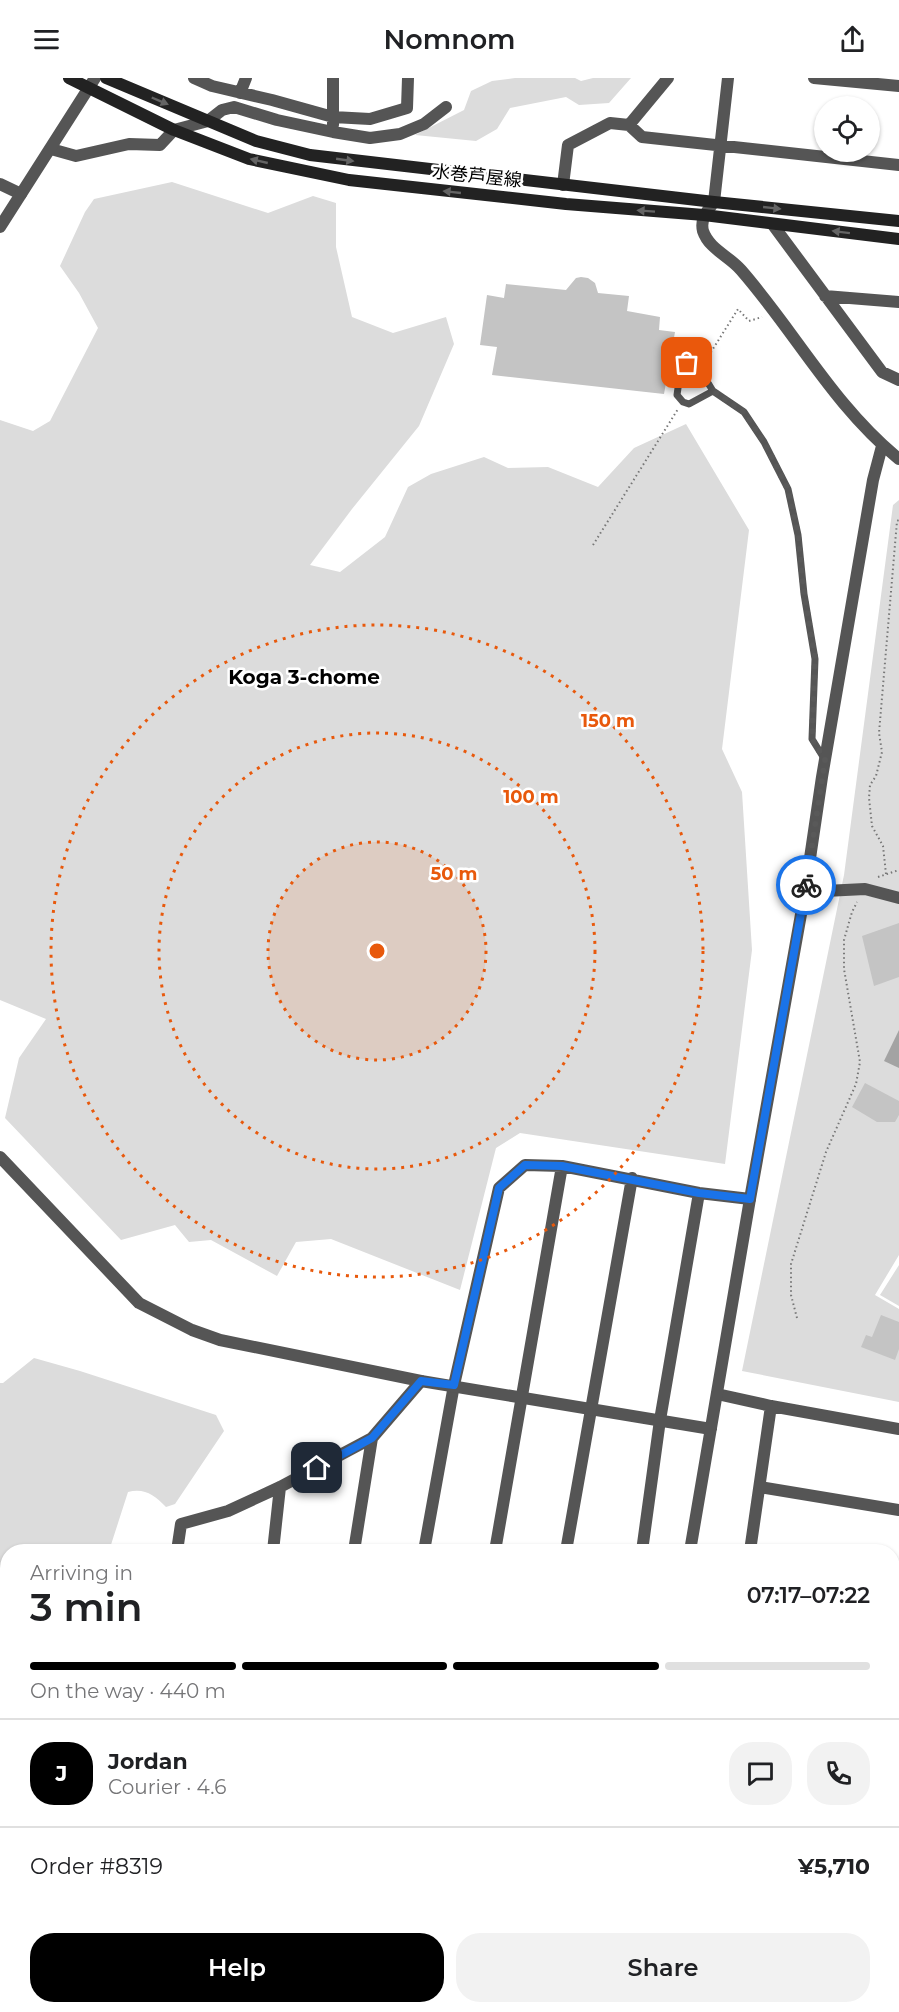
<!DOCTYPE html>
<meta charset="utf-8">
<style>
:root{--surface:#fff;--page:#f2f2f2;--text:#202124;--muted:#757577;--line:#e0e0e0;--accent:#000}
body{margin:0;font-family:Montserrat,"Noto Sans JP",sans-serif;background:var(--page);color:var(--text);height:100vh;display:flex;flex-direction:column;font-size:22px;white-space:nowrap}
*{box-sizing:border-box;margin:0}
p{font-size:20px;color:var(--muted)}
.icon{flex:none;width:33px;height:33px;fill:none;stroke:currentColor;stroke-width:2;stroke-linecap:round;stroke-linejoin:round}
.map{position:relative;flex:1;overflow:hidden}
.sheet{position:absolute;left:0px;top:1466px;width:900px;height:470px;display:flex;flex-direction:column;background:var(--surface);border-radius:24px 24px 0 0;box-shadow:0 2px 4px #0004}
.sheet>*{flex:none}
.tools{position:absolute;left:814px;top:18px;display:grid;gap:12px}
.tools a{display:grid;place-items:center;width:66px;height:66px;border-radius:50%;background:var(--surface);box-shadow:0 2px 4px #0004;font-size:30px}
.pin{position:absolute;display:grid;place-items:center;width:51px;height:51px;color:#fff;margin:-26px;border-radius:12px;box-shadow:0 3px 9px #0006}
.courier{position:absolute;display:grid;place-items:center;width:60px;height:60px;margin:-30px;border:4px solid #1a73e8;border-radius:50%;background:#fff;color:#222;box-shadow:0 2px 8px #0007}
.overview em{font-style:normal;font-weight:600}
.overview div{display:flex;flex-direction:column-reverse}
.overview{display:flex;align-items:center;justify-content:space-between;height:102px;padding:0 30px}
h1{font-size:39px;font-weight:600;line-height:45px}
.bar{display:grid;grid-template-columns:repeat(4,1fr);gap:9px 6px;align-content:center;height:72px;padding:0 30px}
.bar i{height:8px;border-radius:4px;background:var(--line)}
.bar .on{background:var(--accent)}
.bar p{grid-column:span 4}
.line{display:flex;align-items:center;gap:15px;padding:0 30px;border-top:2px solid var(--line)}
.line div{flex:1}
.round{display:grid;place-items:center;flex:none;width:63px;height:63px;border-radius:24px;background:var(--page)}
.button{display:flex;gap:12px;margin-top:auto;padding:12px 30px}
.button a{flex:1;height:69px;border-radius:24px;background:var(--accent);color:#fff;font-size:24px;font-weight:600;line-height:69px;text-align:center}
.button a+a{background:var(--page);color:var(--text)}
header{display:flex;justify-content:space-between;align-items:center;height:78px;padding:0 30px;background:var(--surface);font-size:27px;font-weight:600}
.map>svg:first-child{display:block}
.green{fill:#dcdcdc}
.water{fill:#a3a3a3}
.building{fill:#c4c4c4}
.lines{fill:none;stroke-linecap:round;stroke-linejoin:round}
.path{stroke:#777;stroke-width:2;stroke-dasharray:1.5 3;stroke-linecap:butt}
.service{stroke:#555;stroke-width:7}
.minor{stroke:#555;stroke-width:12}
.tertiary{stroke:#555;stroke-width:12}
.secondary{stroke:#222;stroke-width:12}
.oneway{fill:#646464}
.done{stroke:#595959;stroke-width:6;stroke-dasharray:0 10.8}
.route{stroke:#1a73e8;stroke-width:8}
.ring{fill:none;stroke:#e8590c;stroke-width:3;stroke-dasharray:3 6}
.labels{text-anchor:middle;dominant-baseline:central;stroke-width:5;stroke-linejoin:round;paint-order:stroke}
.street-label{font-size:18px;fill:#000;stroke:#fff}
.neighbourhood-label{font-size:20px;font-weight:bold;fill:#000;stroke:#fff}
.centre{fill:#e8590c;stroke:#fff;stroke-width:3}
.ring-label{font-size:18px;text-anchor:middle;font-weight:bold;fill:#e8590c;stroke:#fff;stroke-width:5;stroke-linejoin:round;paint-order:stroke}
</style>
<header><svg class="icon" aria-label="menu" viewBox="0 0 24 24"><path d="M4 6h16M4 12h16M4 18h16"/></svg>Nomnom<svg class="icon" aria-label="share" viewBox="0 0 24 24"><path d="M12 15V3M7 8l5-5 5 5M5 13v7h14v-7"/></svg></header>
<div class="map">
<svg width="899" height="1934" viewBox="0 0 899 1934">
<rect width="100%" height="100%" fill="#fff"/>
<path class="green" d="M515,0H575L581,3L593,0H631L609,25L579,27L566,19L510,30L497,51L476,63L415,57L464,32L471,13L492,3Z
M172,104L268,135L313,118L336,125V169L352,239L393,255L446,239L454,266L419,348L352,431L310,487L340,494L385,459L408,409L431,396L484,379L508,390L548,389L598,409L634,370L686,346L749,452L722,671L742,714L752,872L725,1086L520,1055L496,1070L460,1212L331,1161L296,1164L277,1198L211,1162L189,1164L175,1147L121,1162L5,1040L19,980L46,941L0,922V342L33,353L50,343L98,250L79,215L60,188L85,134L94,121Z
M899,422V1177L875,1217L899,1231V1324L742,1293L844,797L893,427Z
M899,1187V1228L880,1217Z
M34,1280L80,1293L216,1337L224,1353L175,1426L166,1429C154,1417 145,1410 128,1414L109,1473H8L7,1848L0,1846V1305H3Z"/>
<path class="water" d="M899,952V990L884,983Z"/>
<path class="building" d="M581,199L588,200L595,205L598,215L629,218L627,233L660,239L659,252L675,254L664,316L492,297L497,269L480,267L487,217L504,220L506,206L566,212L576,200Z
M899,845V899L874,908L862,858Z
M865,1005L899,1023V1037L895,1044H877L852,1029Z
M881,1237L899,1244V1271L895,1282L861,1269L866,1257L872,1259Z"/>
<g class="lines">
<path class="path" d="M706,282L738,231L749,243L762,239
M593,467L678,331
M886,796L883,768L872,748L869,720L870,707L876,698L882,674L879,655L897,443L899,442
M878,799L899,792
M797,1240L791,1217V1186L826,1074L856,1006L860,984L844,891V862L852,834L857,824"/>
<path class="service" d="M713,313L689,326L683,324L677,317L681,289L687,285L692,286L700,292L713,313L744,334L764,364L788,411L798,457L804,516L815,581L812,661L825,682"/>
<path class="minor" d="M194,0L212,8L272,22L333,39V0
M814,0L899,8
M240,15L246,0
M333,47V39L370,41L407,30L408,0
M629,47L668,0
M51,71L76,78L129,66L160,67L174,52L208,43L222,32L234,29L277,42L333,54L370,60L400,56L424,46L446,29
M0,106L21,116
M563,107L568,67L610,45L629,47L642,59L899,87
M714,124L728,0
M773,147L882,294L899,302
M825,218L899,224
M805,814L865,811L899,820
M717,1316L771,1328L899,1351
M760,1409L899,1432
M177,1473L181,1446L228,1433L280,1409L372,1360L421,1303
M273,1473L280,1409
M354,1473L372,1360
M424,1473L454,1307L499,1110L525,1087L562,1088L699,1115L750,1121
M495,1473L562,1088
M566,1473L632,1100
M642,1473L660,1342L699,1115
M750,1473L771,1328
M892,1497L899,1498
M892,1585L899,1586
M892,1661H899
M892,1755L899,1754
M892,1886L899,1887
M495,1928L498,1934
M5,1934L25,1929L57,1934
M677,1934L702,1928
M810,1934L811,1928"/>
<path class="tertiary" d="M714,124C707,133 700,141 703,153C709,171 729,178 741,192C796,255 833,327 899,381
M0,149L95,0
M0,1079L139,1225L192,1252L220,1262L421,1303L711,1351
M690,1473L750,1121L805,814L822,699L873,402L882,368
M753,1928L755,1934"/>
<path class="secondary" d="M69,0L174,52L249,81L349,102L566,126L704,137L899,161
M106,0L256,63L310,77L714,124L899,143"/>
</g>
<defs><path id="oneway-solid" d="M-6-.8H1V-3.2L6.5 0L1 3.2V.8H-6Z" transform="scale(1.5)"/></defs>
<g class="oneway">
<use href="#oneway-solid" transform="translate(160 23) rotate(23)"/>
<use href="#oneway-solid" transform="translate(345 82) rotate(8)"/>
<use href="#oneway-solid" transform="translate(259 83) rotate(-167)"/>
<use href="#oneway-solid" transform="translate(452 114) rotate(-174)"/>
<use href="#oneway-solid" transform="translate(772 130) rotate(6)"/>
<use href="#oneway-solid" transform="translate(646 133) rotate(-176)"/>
<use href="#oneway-solid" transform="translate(841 154) rotate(-173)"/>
</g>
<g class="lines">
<path class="done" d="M687,285L700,292L713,313L744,334L764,364L788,411L798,457L804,516L815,580L812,661L825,682L806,807"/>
<path class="route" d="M317,1390L372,1360L421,1303L454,1307L499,1110L525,1087L562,1088L699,1115L750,1121L806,807"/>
</g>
<circle cx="377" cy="873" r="109" fill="#e8590c" fill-opacity=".12"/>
<g class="ring">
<circle cx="377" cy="873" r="109"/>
<circle cx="377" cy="873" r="218"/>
<circle cx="377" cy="873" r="326"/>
</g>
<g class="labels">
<g class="street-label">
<text transform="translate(477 98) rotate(6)">水巻芦屋線</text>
</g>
<g class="neighbourhood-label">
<text x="304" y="599">Koga 3-chome</text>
</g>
</g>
<circle cx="377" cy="873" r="9" class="centre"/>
<g class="ring-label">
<text x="608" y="649">150 m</text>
<text x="531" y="725">100 m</text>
<text x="454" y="802">50 m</text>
</g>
</svg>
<div class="tools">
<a><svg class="icon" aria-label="locate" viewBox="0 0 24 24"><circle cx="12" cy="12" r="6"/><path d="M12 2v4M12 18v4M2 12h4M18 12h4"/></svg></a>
</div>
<div class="pin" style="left:687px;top:285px;background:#ea580c"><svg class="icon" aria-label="bag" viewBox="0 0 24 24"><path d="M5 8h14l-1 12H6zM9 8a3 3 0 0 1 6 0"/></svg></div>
<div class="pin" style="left:317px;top:1390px;background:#1f2937"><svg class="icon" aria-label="home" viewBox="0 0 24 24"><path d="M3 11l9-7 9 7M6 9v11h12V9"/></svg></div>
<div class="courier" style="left:806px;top:807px"><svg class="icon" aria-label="bike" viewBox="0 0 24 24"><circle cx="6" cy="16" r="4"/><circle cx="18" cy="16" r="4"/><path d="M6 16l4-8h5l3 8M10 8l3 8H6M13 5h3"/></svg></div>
<section class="sheet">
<div class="overview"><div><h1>3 min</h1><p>Arriving in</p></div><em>07:17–07:22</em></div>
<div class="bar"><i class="on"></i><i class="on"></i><i class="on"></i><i></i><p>On the way · 440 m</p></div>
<div class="line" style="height:108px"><b class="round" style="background:var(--accent);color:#fff">J</b><div><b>Jordan</b><p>Courier · 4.6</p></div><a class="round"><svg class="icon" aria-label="chat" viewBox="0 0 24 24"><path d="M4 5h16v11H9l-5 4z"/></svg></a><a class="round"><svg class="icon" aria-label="phone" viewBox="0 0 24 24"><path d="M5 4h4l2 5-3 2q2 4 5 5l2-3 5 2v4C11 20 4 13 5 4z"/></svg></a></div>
<div class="line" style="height:78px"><div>Order #8319</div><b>¥5,710</b></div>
<div class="button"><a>Help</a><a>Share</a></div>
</section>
</div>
